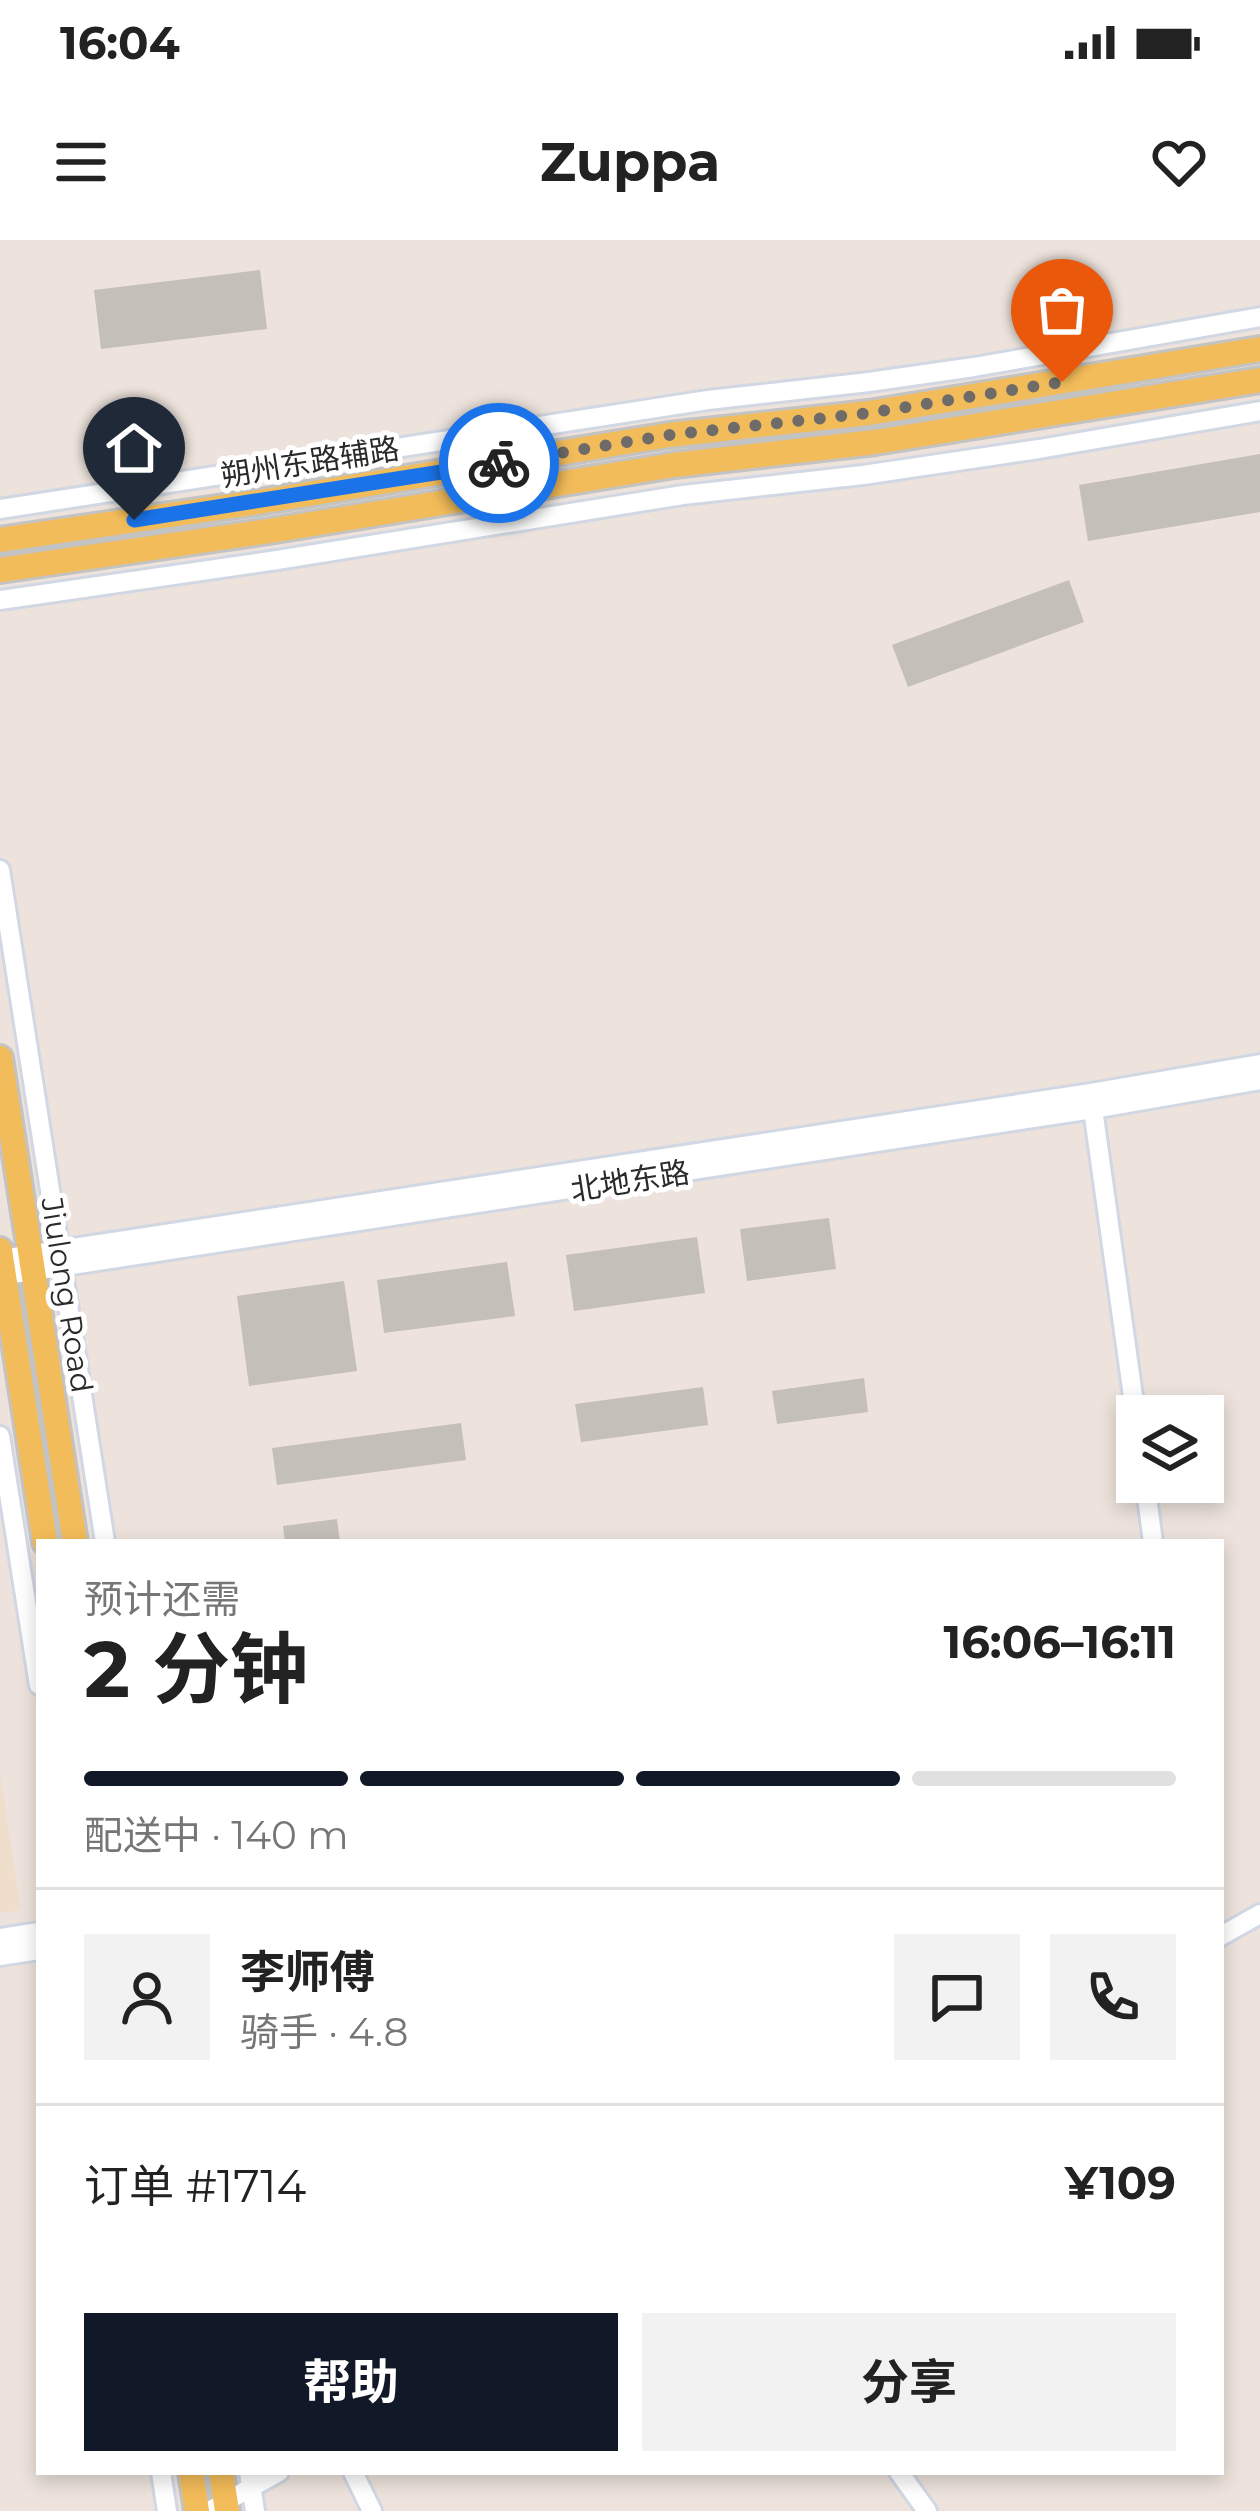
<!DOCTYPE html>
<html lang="zh">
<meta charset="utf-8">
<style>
:root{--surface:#fff;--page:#f2f2f2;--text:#222;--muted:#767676;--line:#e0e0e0;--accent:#111827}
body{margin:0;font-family:Montserrat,"Noto Sans SC",sans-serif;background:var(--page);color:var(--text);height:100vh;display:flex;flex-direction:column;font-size:45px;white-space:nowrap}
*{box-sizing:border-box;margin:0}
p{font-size:39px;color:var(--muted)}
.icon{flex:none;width:66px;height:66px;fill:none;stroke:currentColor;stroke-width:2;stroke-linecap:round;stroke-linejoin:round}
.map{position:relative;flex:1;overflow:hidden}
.details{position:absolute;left:36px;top:1299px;width:1188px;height:936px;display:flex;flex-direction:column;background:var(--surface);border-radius:0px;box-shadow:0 6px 18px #0003}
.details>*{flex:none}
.tools{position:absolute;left:1116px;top:1155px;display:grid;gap:24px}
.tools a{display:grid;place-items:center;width:108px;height:108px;border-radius:0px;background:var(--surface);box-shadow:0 6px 18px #0003;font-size:60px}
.pin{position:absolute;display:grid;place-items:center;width:102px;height:102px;color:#fff;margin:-123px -51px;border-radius:50% 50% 50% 0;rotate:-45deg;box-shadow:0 0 12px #0007}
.pin .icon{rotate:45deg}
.courier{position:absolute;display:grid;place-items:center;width:120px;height:120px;margin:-60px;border:9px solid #1a73e8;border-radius:50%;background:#fff;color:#222;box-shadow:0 3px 15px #0007}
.headline em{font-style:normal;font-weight:700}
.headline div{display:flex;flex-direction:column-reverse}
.headline{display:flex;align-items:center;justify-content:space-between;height:204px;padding:0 48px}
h1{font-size:78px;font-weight:700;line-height:90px}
.bar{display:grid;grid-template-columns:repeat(4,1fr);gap:18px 12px;align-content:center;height:144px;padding:0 48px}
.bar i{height:15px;border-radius:9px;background:var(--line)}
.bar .current{background:var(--accent)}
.bar p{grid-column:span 4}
.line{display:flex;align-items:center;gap:30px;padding:0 48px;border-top:3px solid var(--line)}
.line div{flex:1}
.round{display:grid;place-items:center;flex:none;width:126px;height:126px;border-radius:0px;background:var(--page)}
.button{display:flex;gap:24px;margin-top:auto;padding:24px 48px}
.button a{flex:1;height:138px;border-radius:0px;background:var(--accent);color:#fff;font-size:48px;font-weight:700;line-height:138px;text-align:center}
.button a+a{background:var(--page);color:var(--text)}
.status{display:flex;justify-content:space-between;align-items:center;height:84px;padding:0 60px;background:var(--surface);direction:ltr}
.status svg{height:33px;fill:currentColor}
header{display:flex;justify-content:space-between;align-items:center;height:156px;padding:0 48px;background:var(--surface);font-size:54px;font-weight:700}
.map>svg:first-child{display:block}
.education{fill:#efdecb}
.building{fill:#c4bfb7}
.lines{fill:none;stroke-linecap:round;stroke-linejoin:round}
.minor-casing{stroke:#d1d7e3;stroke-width:24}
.major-casing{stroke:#c3c3c3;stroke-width:30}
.minor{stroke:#fff;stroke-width:18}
.major{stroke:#f3bc5a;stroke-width:24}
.done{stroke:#6e6b68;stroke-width:12;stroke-dasharray:0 21.6}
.route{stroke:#1a73e8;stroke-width:15}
.labels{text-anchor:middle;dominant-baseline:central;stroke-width:10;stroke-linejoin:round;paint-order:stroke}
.street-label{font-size:30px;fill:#2a2a2a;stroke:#fff}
</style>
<div class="status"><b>16:04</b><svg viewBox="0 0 49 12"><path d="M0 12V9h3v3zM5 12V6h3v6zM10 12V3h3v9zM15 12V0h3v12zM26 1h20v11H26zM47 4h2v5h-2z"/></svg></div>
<header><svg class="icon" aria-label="menu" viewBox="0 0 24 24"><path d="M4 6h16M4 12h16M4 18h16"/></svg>Zuppa<svg class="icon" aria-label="heart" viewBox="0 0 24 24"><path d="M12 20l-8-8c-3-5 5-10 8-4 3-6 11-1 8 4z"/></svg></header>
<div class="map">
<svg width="1260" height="2271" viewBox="0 0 1260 2271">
<rect width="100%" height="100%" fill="#ede3dc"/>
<path class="education" d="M0,1533L21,1670L0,1673Z"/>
<path class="building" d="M260,30L267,89L101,109L94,50Z
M1260,214V272L1088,301L1079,245Z
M1069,340L1084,382L908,447L892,405Z
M829,978L836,1029L747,1041L740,989Z
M697,997L705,1053L574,1071L566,1015Z
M507,1022L515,1076L384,1093L377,1040Z
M344,1041L357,1131L249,1146L237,1056Z
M864,1138L868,1172L777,1184L772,1151Z
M703,1147L708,1185L581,1202L575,1164Z
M461,1183L466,1220L277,1245L272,1208Z
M337,1279L340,1302H285L283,1286Z"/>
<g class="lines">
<g class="minor-casing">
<path id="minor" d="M0,269L708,160L869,142L974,127L1260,77
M0,360L277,320L683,255L863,235L1039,209L1260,171
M0,630L105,1302
M1093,869L1137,1185
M0,1019L1091,853L1260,824
M0,1036L1093,869L1260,840
M0,1196L39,1445
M1145,1242L1153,1302
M1221,1696L1260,1674
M0,1698L39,1692
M0,1716L39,1710
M161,2232L167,2271
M249,2232L255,2271
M353,2232L372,2271
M899,2232L927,2271
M209,2271L279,2232"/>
</g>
<g class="major-casing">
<path id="major" d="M0,300L265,261L669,195L869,173L1260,109
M0,330L269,291L674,225L875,202L1260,140
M0,818L75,1302
M0,1010L45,1302
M191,2232L197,2271
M221,2232L227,2271"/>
</g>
<use href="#minor" class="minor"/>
<use href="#major" class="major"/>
</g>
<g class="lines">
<path class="done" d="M499,223L669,195L869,173L1062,142"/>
<path class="route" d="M134,280L499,223"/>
</g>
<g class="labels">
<g class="street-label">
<text transform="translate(310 222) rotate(-9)">朔州东路辅路</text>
<text transform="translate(630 941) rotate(-9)">北地东路</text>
<text transform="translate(67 1055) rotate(81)">Jiulong Road</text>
</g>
</g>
</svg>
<div class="tools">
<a><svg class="icon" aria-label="layers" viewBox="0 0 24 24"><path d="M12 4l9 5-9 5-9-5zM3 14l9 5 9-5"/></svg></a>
</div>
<div class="pin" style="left:1062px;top:142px;background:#ea580c"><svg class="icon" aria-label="bag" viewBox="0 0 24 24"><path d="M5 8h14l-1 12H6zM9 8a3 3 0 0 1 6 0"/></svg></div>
<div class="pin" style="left:134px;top:280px;background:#1f2937"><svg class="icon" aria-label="home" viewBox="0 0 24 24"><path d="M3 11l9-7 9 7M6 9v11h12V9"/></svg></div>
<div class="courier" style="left:499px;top:223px"><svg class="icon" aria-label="bike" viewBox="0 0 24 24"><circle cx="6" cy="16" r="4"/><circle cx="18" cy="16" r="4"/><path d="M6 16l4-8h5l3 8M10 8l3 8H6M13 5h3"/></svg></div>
<section class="details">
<div class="headline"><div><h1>2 分钟</h1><p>预计还需</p></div><em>16:06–16:11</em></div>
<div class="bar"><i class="current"></i><i class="current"></i><i class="current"></i><i></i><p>配送中 · 140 m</p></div>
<div class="line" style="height:216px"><a class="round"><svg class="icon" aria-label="person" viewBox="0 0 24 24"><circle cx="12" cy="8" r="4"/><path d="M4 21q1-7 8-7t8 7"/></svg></a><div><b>李师傅</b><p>骑手 · 4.8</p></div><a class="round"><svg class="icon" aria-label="chat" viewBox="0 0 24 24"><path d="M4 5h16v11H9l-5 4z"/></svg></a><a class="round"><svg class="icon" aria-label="phone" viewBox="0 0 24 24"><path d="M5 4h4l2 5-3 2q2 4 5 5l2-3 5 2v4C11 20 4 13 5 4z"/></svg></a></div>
<div class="line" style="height:156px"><div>订单 #1714</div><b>¥109</b></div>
<div class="button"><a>帮助</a><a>分享</a></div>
</section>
</div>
